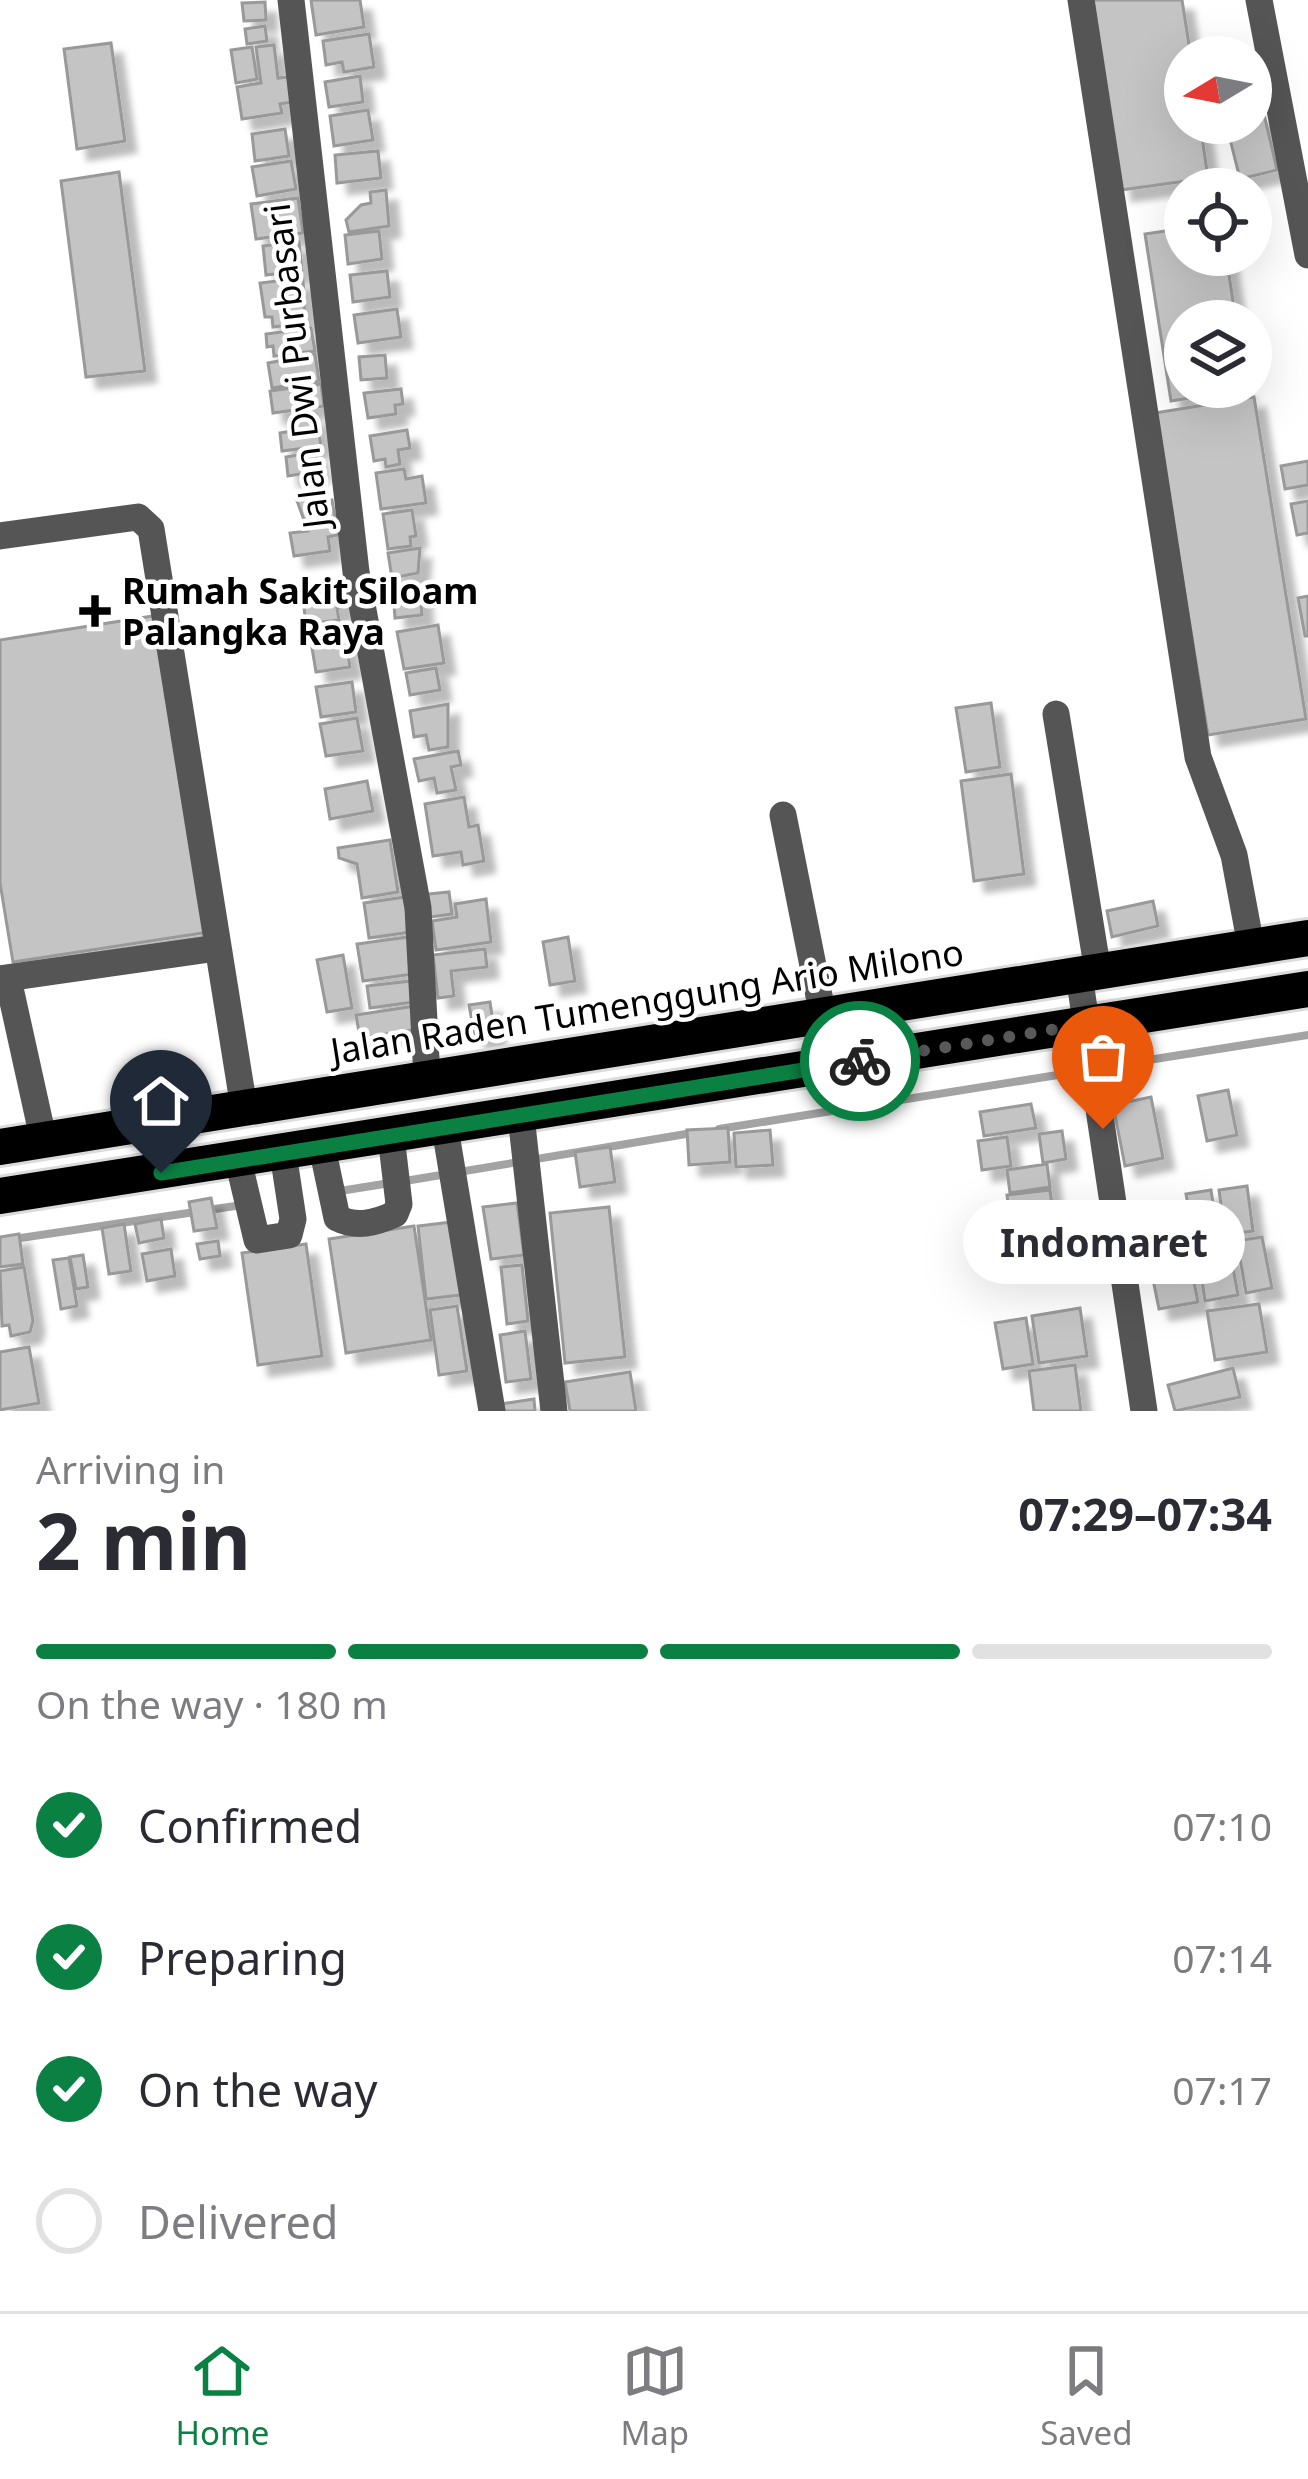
<!DOCTYPE html>
<meta charset="utf-8">
<style>
:root{--surface:#fff;--page:#f2f2f3;--text:#2b2b33;--muted:#7c7c81;--line:#e1e1e2;--accent:#0b8043}
body{margin:0;font-family:"Noto Sans",sans-serif;background:var(--page);color:var(--text);height:100vh;display:flex;flex-direction:column;font-size:45px;white-space:nowrap}
*{box-sizing:border-box;margin:0}
p{font-size:39px;color:var(--muted)}
.icon{flex:none;width:66px;height:66px;fill:none;stroke:currentColor;stroke-width:2;stroke-linecap:round;stroke-linejoin:round}
.map{position:relative;height:1411px;overflow:hidden}
.drawer{display:flex;flex-direction:column;background:var(--surface);flex:1}
.drawer>*{flex:none}
.needle{width:78px;rotate:260deg}
.buttons{position:absolute;left:1164px;top:36px;display:grid;gap:24px}
.buttons a{display:grid;place-items:center;width:108px;height:108px;border-radius:50%;background:var(--surface);box-shadow:0 12px 48px #0002;font-size:60px}
.pin{position:absolute;display:grid;place-items:center;width:102px;height:102px;color:#fff;margin:-123px -51px;border-radius:50% 50% 50% 0;rotate:-45deg;box-shadow:0 0 12px #0007}
.pin .icon{rotate:45deg}
.courier{position:absolute;display:grid;place-items:center;width:120px;height:120px;margin:-60px;border:9px solid #0b8043;border-radius:50%;background:#fff;color:#222;box-shadow:0 3px 15px #0007}
.bubble{position:absolute;height:84px;border-radius:42px;background:var(--surface);box-shadow:0 12px 48px #0002;font-size:39px;font-weight:700;line-height:84px;text-align:center}
.head em{font-style:normal;font-weight:700}
.head div{display:flex;flex-direction:column-reverse}
.head{display:flex;align-items:center;justify-content:space-between;height:204px;padding:0 36px}
h1{font-size:78px;font-weight:700;line-height:90px}
.bar{display:grid;grid-template-columns:repeat(4,1fr);gap:18px 12px;align-content:center;height:144px;padding:0 36px}
.bar i{height:15px;border-radius:9px;background:var(--line)}
.bar .active{background:var(--accent)}
.bar p{grid-column:span 4}
ol{padding:0 36px;list-style:none}
li{display:flex;align-items:center;gap:36px;height:132px}
li p{margin-inline-start:auto}
li .icon{padding:12px;border-radius:50%;background:var(--accent);color:#fff;stroke-width:4}
li:last-child{color:var(--muted)}
li i{width:66px;height:66px;border:6px solid var(--line);border-radius:50%}
.dock{display:flex;justify-content:space-around;align-items:center;height:168px;border-top:3px solid var(--line);background:var(--surface);font-size:33px;color:var(--muted)}
.dock a{display:grid;justify-items:center;gap:6px}
.dock .active{color:var(--accent)}
.map>svg:first-child{display:block}
.lines{fill:none;stroke-linecap:round;stroke-linejoin:round}
.stream{stroke:#a3a3a3;stroke-width:8}
.building{fill:#c4c4c4;stroke:#999;stroke-width:3;filter:url(#shadow)}
.highway-casing{stroke:#dbdbdb;stroke-width:42}
.minor{stroke:#555;stroke-width:27}
.highway{stroke:#000;stroke-width:36}
.done{stroke:#595959;stroke-width:12;stroke-dasharray:0 21.6}
.route{stroke:#0b8043;stroke-width:15}
.poi-dot{fill:#000;stroke:#fff;stroke-width:4.5}
.labels{text-anchor:middle;dominant-baseline:central;stroke-width:9;stroke-linejoin:round;paint-order:stroke}
.street-label{font-size:36px;fill:#000;stroke:#fff}
.poi-label{font-size:36px;font-weight:bold;fill:#000;stroke:#fff;text-anchor:start}
</style>
<div class="map">
<svg width="1308" height="1411" viewBox="0 0 1308 1411">
<defs>
<filter id="shadow"><feDropShadow dx="11" dy="11" stdDeviation="3" flood-color="#0004"/></filter>
</defs>
<rect width="100%" height="100%" fill="#fff"/>
<g class="lines">
<path class="stream" d="M1110,1066L1308,1035
M719,1129L1089,1070
M405,1181L692,1133
M340,1191L390,1183
M0,1241L242,1205"/>
</g>
<path class="building" d="M311,0H360L364,27L316,35Z
M1093,0H1182L1191,57H1185V123H1200L1208,178L1121,190Z
M265,2L266,20L244,21L242,3Z
M265,26L267,41L247,44L245,29Z
M369,34L374,67L344,72L342,62L326,65L323,41Z
M111,43L125,141L77,149L64,49Z
M274,45L278,78L289,77L292,102L280,104L282,113L242,119L237,87L261,83L256,47Z
M252,47L257,79L236,83L231,50Z
M360,76L363,102L329,107L325,82Z
M368,110L373,140L334,146L330,116Z
M1264,114L1277,170L1240,179L1226,123H1251V117Z
M285,129L289,156L255,161L252,134Z
M378,151L381,178L337,183L335,155Z
M291,161L296,189L257,196L252,167Z
M119,172L145,371L86,377L61,181Z
M386,190L389,226L349,232L346,220L361,205L371,203L370,192Z
M298,198L303,233L256,239L251,204Z
M1185,228V255H1226L1236,321H1185V387L1247,389L1171,401L1145,234Z
M379,231L382,259L348,264L345,235Z
M299,241L302,271L266,275L263,246Z
M387,271L390,297L353,302L350,275Z
M303,278L305,323L273,327L272,317H265L260,283Z
M397,309L401,337L358,343L354,315Z
M311,328L315,351L274,356L273,346L267,347L266,334Z
M315,354L319,381L272,388L268,363Z
M385,355L387,378L361,380L359,357Z
M321,384L324,406L273,413L270,391Z
M401,389L403,404L395,405L396,414L368,418L364,393Z
M1254,397L1306,719L1208,735L1155,413Z
M316,414L321,446L282,451L280,433L297,430L295,417Z
M407,430L410,448L398,450L400,464L386,467L385,459L374,461L370,436Z
M316,452L319,471L288,476L286,457Z
M1308,461V485L1285,489L1281,466Z
M404,469L406,479L422,476L426,503L381,509L376,473Z
M313,496L314,503L332,500L338,535L328,537L330,551L294,556L290,533L308,531L296,498Z
M1308,501V533L1297,535L1291,504Z
M412,510L416,536L410,537L411,546L388,549L383,514Z
M420,548L418,573L392,578L388,553Z
M342,587L344,607L337,608L339,620L306,624L302,592Z
M420,589L422,615L395,618L393,591Z
M1308,596V636H1305L1298,598Z
M159,615L209,932L13,962L0,883V640Z
M438,625L444,663L404,669L397,632Z
M344,630L350,667L316,672L310,636Z
M436,668L440,690L410,695L406,673Z
M352,682L356,712L321,717L316,687Z
M991,703L1000,767L966,772L956,708Z
M448,704V747L429,750L426,735L414,737L410,711Z
M357,718L363,751L326,756L320,724Z
M458,751L461,765L451,767L456,790L437,793L434,778L419,781L414,759Z
M1011,774L1024,874L974,881L961,781Z
M367,781L373,811L330,819L325,789Z
M464,797L469,827L478,825L484,861L463,865L461,852L433,856L425,804Z
M390,840L398,892L362,898L357,864L339,858L338,848Z
M449,892L452,914L430,917L428,894Z
M405,897L411,932L369,938L364,903Z
M486,899L491,942L436,950L432,921L457,917L455,904Z
M1153,901L1158,926L1112,937L1107,911Z
M408,937L413,974L363,981L357,944Z
M568,937L575,981L550,985L543,942Z
M485,949L487,967L451,971L454,996L438,998L433,955Z
M343,955L352,1008L327,1012L317,960Z
M411,981L414,1002L370,1008L367,986Z
M490,1002L495,1035L475,1038L469,1005Z
M415,1006L419,1029L360,1038L356,1015Z
M1116,1053L1123,1086L1104,1090L1096,1057Z
M1228,1090L1237,1135L1207,1141L1198,1096Z
M1151,1097L1163,1158L1125,1166L1113,1105Z
M1031,1104L1036,1128L984,1136L980,1112Z
M728,1128L730,1162L689,1165L687,1130Z
M770,1130L773,1165L736,1167L734,1133Z
M1062,1131L1066,1159L1043,1163L1039,1134Z
M1007,1137L1011,1166L982,1170L978,1141Z
M610,1147L615,1182L580,1187L575,1152Z
M1047,1164L1050,1187L1010,1193L1007,1170Z
M1247,1186L1253,1231L1225,1235L1219,1190Z
M1050,1190L1053,1213L1010,1220L1007,1195Z
M1211,1190L1219,1242L1195,1246L1186,1194Z
M211,1198L217,1228L194,1231L189,1202Z
M517,1203L524,1255L491,1259L483,1207Z
M609,1207L625,1357L565,1363L550,1213Z
M161,1219L164,1238L139,1243L135,1224Z
M452,1222L461,1295L426,1299L418,1226Z
M124,1224L131,1271L109,1274L102,1228Z
M414,1226L431,1340L346,1353L329,1239Z
M1009,1228L1014,1256L987,1260L983,1233Z
M19,1234L23,1264L0,1267V1237Z
M1262,1237L1272,1288L1246,1293L1237,1241Z
M218,1241L220,1256L200,1259L197,1244Z
M306,1244L322,1356L258,1365L242,1253Z
M1187,1247L1198,1302L1159,1309L1148,1255Z
M171,1249L175,1276L147,1281L142,1254Z
M1230,1251L1238,1295L1205,1301L1198,1256Z
M83,1255L88,1287L76,1289L70,1257Z
M69,1258L77,1306L61,1309L53,1260Z
M522,1265L528,1321L507,1324L501,1267Z
M24,1267L33,1321L30,1332L11,1336L9,1325L2,1326L0,1271Z
M1259,1304L1267,1352L1215,1360L1207,1311Z
M457,1306L467,1371L439,1375L430,1310Z
M1080,1308L1087,1356L1039,1363L1032,1316Z
M1026,1318L1033,1364L1003,1369L995,1323Z
M525,1331L531,1379L506,1382L500,1335Z
M29,1347L39,1403L0,1410V1352Z
M1075,1365L1081,1411H1034L1029,1371Z
M1233,1368L1240,1397L1175,1411L1168,1385Z
M630,1372L636,1411H570L565,1382Z
M534,1399L535,1411H502L501,1404Z"/>
<g class="lines">
<g class="highway-casing">
<path id="highway" d="M0,1147L1308,938
M0,1196L1308,989"/>
</g>
<path class="minor" d="M291,0L356,572L418,908L427,1078
M1081,0L1198,757L1234,855L1251,946
M1259,0L1308,255
M0,536L138,517L151,529L244,1108
M1056,714L1098,972
M783,815L823,1016
M1079,975L1144,1411
M0,979L217,948
M8,979L44,1142
M521,1116L554,1411
M445,1128L492,1411
M322,1147L337,1218C357,1228 375,1223 395,1214L399,1204L391,1136
M238,1160L257,1240L289,1235L293,1219L283,1153"/>
<use href="#highway" class="highway"/>
</g>
<g class="lines">
<path class="done" d="M860,1061L1088,1024L1103,1129"/>
<path class="route" d="M161,1173L860,1061"/>
</g>
<path class="poi-dot" d="M89 593h12v12h12v12h-12v12h-12v-12h-12v-12h12z"/>
<g class="labels">
<g class="street-label">
<text transform="translate(296 366) rotate(-97)">Jalan Dwi Purbasari</text>
<text transform="translate(647 1001) rotate(-9)">Jalan Raden Tumenggung Ario Milono</text>
</g>
<g class="poi-label">
<text x="122" y="590">Rumah Sakit Siloam<tspan x="122" dy="41">Palangka Raya</tspan></text>
</g>
</g>
</svg>
<div class="buttons">
<a><svg class="needle" viewBox="-14 -14 28 28"><path d="M0-13l5 13h-10z" fill="#e53935"/><path d="M0 13l5-13h-10z" fill="#7c7c81"/></svg></a>
<a><svg class="icon" aria-label="locate" viewBox="0 0 24 24"><circle cx="12" cy="12" r="6"/><path d="M12 2v4M12 18v4M2 12h4M18 12h4"/></svg></a>
<a><svg class="icon" aria-label="layers" viewBox="0 0 24 24"><path d="M12 4l9 5-9 5-9-5zM3 14l9 5 9-5"/></svg></a>
</div>
<div class="pin" style="left:1103px;top:1129px;background:#ea580c"><svg class="icon" aria-label="bag" viewBox="0 0 24 24"><path d="M5 8h14l-1 12H6zM9 8a3 3 0 0 1 6 0"/></svg></div>
<div class="pin" style="left:161px;top:1173px;background:#1f2937"><svg class="icon" aria-label="home" viewBox="0 0 24 24"><path d="M3 11l9-7 9 7M6 9v11h12V9"/></svg></div>
<div class="courier" style="left:860px;top:1061px"><svg class="icon" aria-label="bike" viewBox="0 0 24 24"><circle cx="6" cy="16" r="4"/><circle cx="18" cy="16" r="4"/><path d="M6 16l4-8h5l3 8M10 8l3 8H6M13 5h3"/></svg></div>
<div class="bubble" style="left:963px;top:1200px;width:282px">Indomaret</div>
</div>
<section class="drawer">
<div class="head"><div><h1>2 min</h1><p>Arriving in</p></div><em>07:29–07:34</em></div>
<div class="bar"><i class="active"></i><i class="active"></i><i class="active"></i><i></i><p>On the way · 180 m</p></div>
<ol>
<li><svg class="icon" aria-label="check" viewBox="0 0 24 24"><path d="M5 12l5 5 9-10"/></svg>Confirmed<p>07:10</p></li>
<li><svg class="icon" aria-label="check" viewBox="0 0 24 24"><path d="M5 12l5 5 9-10"/></svg>Preparing<p>07:14</p></li>
<li><svg class="icon" aria-label="check" viewBox="0 0 24 24"><path d="M5 12l5 5 9-10"/></svg>On the way<p>07:17</p></li>
<li><i></i>Delivered</li>
</ol>
</section>
<nav class="dock">
<a class="active"><svg class="icon" aria-label="home" viewBox="0 0 24 24"><path d="M3 11l9-7 9 7M6 9v11h12V9"/></svg>Home</a>
<a><svg class="icon" aria-label="map" viewBox="0 0 24 24"><path d="M3 6l6-2 6 2 6-2v14l-6 2-6-2-6 2zM9 4v14M15 6v14"/></svg>Map</a>
<a><svg class="icon" aria-label="saved" viewBox="0 0 24 24"><path d="M7 4h10v16l-5-4-5 4z"/></svg>Saved</a>
</nav>
